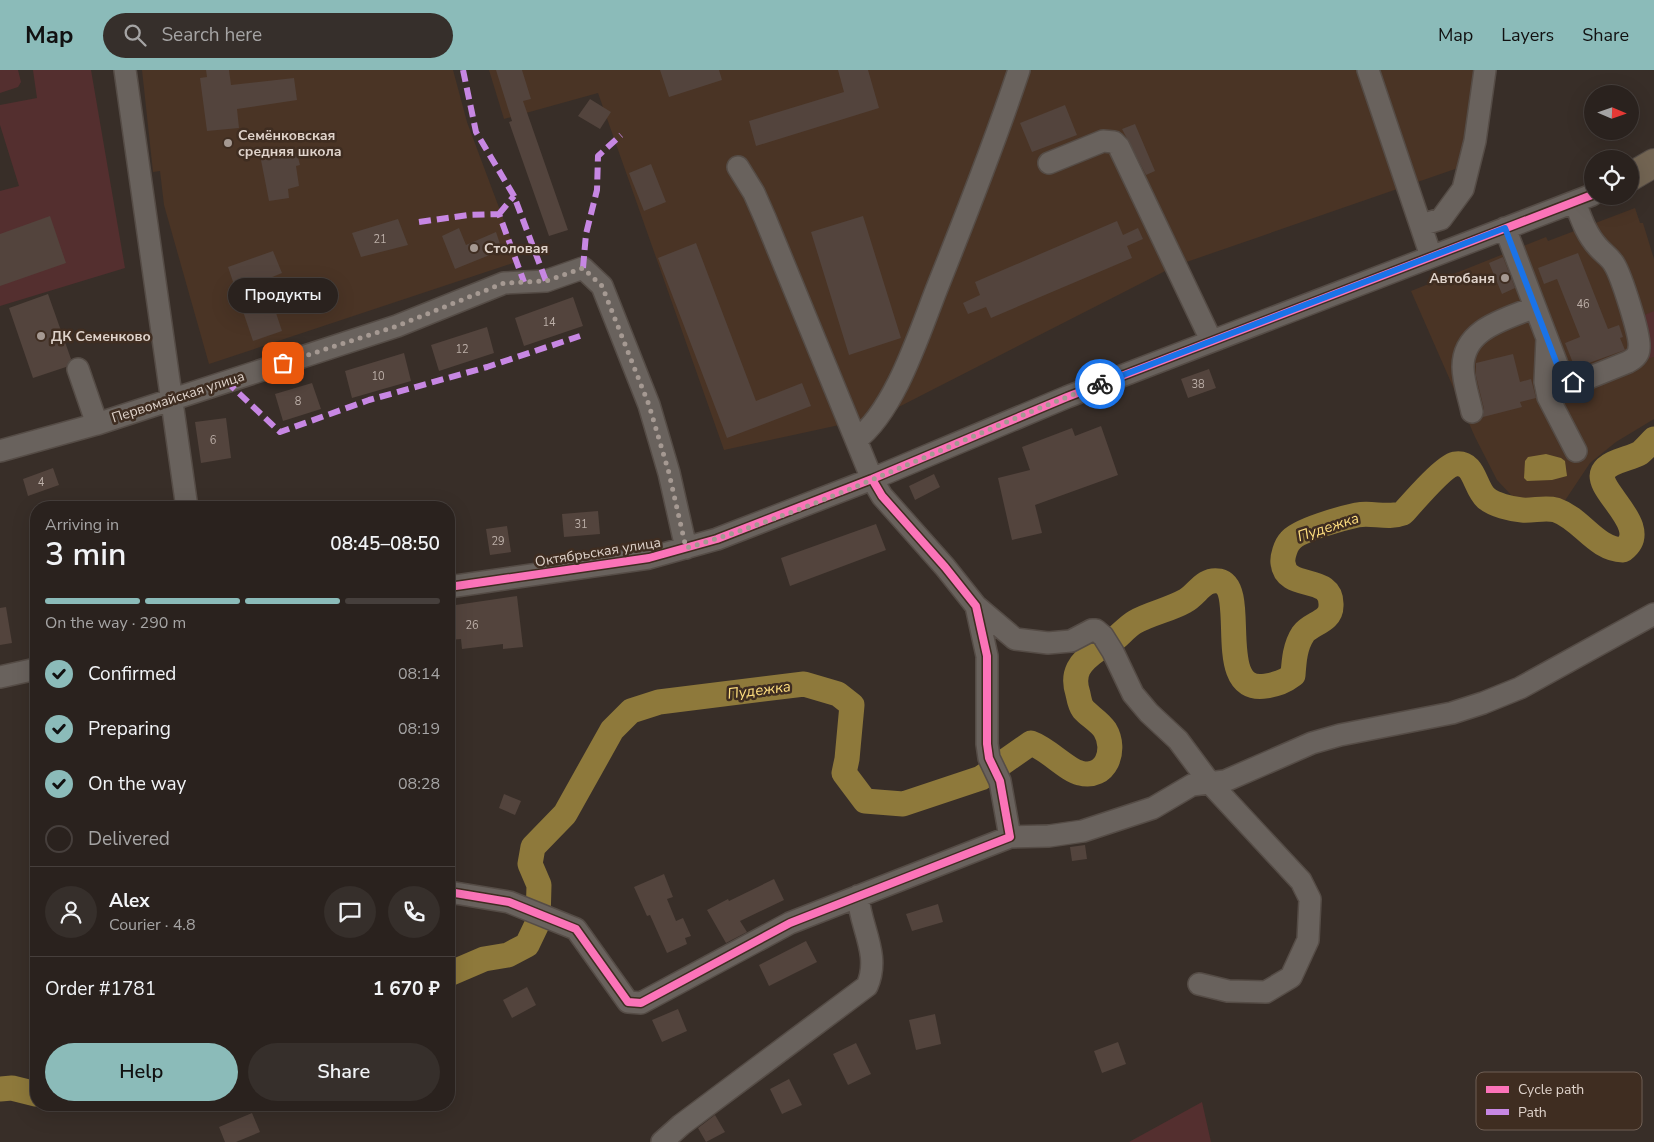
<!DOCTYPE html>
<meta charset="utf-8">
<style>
:root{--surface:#2a221e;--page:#362f2b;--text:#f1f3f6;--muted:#a5a4a4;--line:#463f3c;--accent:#8bbbb9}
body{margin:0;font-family:"Nunito Sans",sans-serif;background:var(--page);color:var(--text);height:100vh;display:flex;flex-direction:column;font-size:19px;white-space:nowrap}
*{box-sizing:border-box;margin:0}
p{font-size:16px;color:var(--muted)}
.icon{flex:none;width:28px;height:28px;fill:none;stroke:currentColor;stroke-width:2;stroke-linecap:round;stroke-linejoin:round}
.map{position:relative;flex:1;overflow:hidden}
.panel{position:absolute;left:30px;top:431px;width:425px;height:610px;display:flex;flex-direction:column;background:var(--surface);border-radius:20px;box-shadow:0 5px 20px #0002,0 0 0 1px var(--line)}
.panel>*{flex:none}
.needle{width:32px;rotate:92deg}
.controls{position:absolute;left:1584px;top:15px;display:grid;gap:10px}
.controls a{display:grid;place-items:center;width:55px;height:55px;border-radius:50%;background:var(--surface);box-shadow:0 5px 20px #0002,0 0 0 1px var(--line);font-size:25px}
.pin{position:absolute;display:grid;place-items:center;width:42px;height:42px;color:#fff;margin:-21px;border-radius:10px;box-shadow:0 2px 8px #0006}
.courier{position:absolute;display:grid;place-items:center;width:50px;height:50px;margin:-25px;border:4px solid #1a73e8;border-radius:50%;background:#fff;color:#222;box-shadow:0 1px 6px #0007}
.bubble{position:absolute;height:35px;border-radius:18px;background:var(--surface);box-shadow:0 5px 20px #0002,0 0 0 1px var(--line);font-size:16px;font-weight:600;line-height:35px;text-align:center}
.overview em{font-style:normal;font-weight:600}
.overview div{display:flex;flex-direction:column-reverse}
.overview{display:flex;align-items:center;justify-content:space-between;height:85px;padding:0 15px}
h1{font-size:32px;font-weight:600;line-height:38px}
.bar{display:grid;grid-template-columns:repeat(4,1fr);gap:8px 5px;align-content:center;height:60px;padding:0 15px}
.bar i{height:6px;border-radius:4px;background:var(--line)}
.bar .selected{background:var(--accent)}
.bar p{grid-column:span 4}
.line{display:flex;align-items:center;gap:12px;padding:0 15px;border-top:1px solid var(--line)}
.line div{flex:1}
.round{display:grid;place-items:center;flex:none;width:52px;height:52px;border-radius:26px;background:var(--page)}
ol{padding:0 15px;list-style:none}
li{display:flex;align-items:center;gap:15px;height:55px}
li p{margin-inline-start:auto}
li .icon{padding:5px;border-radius:50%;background:var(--accent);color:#111;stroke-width:4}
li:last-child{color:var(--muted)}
li i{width:28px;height:28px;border:2px solid var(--line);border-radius:50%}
.button{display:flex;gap:10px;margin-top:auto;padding:10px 15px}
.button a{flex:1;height:58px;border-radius:30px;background:var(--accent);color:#111;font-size:20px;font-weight:600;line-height:58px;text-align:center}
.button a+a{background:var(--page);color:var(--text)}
header{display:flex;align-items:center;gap:30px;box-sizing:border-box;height:70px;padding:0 25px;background:var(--accent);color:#111}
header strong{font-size:24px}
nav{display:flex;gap:28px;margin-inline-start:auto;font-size:18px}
.search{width:350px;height:45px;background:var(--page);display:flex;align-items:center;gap:12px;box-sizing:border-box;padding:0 18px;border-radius:28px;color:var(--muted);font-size:19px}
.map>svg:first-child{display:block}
.built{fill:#4a3425}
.green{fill:#542f2f}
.water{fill:#8e793b}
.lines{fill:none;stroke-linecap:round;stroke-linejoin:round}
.river{stroke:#8e793b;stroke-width:25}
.building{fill:#53443d}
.minor-casing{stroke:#554c46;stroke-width:24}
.highway-casing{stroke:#554c46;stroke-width:30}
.minor{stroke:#69625d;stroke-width:21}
.highway{stroke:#726452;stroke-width:28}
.quiet{stroke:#c787e3;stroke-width:6;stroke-dasharray:12 6;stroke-linecap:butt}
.cycleway-casing{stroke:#3f2d21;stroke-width:11}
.cycleway{stroke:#fb73b8;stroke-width:8}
.done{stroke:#a59992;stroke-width:5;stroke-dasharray:0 9}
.route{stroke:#1a73e8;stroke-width:6}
.poi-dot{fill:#a59992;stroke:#3f2d21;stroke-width:2}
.labels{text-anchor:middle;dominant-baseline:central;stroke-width:5;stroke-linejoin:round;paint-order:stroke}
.number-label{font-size:11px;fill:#bcafa8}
.poi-label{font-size:14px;font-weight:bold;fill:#dfd3cb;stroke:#3f2d21;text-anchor:start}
.street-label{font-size:14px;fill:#dfd3cb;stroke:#3f2d21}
.water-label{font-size:15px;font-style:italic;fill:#ffdf7f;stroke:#3f2d21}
.key{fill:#3f2d21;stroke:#6f5f54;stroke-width:1}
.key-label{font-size:14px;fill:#dfd3cb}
</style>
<header>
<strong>Map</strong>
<div class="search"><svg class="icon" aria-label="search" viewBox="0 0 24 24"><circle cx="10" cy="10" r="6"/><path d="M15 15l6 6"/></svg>Search here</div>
<nav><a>Map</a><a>Layers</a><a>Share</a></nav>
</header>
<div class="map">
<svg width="1654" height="1072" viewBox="0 0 1654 1072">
<rect width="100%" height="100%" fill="#382e28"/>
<path class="built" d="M142,0H453L467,52L519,191L209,294L164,135L160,101L153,102Z
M489,0H1490L1458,98L1175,196L881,346L724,380L598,23L504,49Z
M1635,138L1640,153H1643L1654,189V349L1616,372L1590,393L1564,432L1513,427L1497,410L1475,367L1411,221L1546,167L1548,171Z"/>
<path class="green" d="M0,0H18L21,12L18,17L0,23Z
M33,0H91L125,198L0,236V121L19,116L0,55V35L37,28Z
M1654,241V287L1643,290L1637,248Z
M1202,1032L1211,1072H1129Z"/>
<path class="water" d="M1546,384L1561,388L1565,391L1567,406L1552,410L1527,411L1524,408L1525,391L1528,387Z"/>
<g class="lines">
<path class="river" d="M1115,569C1121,564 1128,556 1135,552C1151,543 1169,540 1185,531C1197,525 1203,508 1219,511C1250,518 1212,625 1266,616C1277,614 1284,612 1293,605C1294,591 1295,576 1303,564C1311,553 1331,552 1331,536C1333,503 1286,522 1283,493C1282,487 1286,475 1290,471C1298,460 1343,448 1357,445C1373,442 1387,449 1403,443C1412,433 1444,396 1455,394C1475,391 1474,417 1486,428C1494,435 1511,439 1522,440C1533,441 1545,437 1556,440C1582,449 1595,479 1623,480C1654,457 1594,420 1603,402C1609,391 1630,389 1640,383C1645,379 1650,373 1654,369
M449,904L484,889L508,885L527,875L538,852L539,815L530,794L533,777L565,744L612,660L631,641L659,632L804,614L838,624L852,635L847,689L844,703L865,731L903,734L981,708L1031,673C1048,679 1067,700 1080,703C1106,710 1117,680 1105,660C1100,652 1089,646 1083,639C1080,635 1079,629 1078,624C1071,603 1080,592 1097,580
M0,1019L12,1018L36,1024"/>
</g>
<path class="building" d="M206,0H229L231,15L294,8L297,30L237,39L239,58L207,61L200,8L207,7Z
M496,0H522L531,29L523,31L568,160L549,166L509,52L512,51Z
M660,0H719L722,10L669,27Z
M838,0H868L879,38L756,76L749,51L844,22Z
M590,29L611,42L600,59L578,46Z
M1065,35L1077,65L1032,82L1020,53Z
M1135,54L1155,101L1146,105L1122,59Z
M297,83L300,95L296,96L299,116L288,119L289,128L269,131L261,90Z
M651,94L666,132L644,141L629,103Z
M50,146L66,193L0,216V164Z
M863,146L901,268L849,285L811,162Z
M398,149L408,175L361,187L352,163Z
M1117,151L1123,165L1138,158L1143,169L1127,176L1132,188L991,248L986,237L968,244L963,233L980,225L975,212Z
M459,158L466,175L496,162L502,180L455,199L442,166Z
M696,173L756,331L802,313L811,336L727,368L658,188Z
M273,181L282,203L265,210L282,261L253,271L228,197Z
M1578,183L1608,259L1619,255L1623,267L1620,268L1625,280L1575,298L1565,273L1580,267L1557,209L1544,214L1538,198Z
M1503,187L1515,218L1502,224L1489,193Z
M48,224L71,289L66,297L33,308L9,238Z
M573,227L583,256L524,276L515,248Z
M487,257L494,283L439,301L431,275Z
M404,283L411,311L352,328L345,301Z
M1513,284L1520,312L1531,309L1536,328L1520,332L1522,337L1483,347L1484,339L1476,306V293Z
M1209,299L1216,318L1188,328L1181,309Z
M312,313L321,339L283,351L275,324Z
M226,348L231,388L201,393L195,352Z
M1101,356L1118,405L1035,435L1042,463L1012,470L998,408L1030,400L1022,377L1072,358L1075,366Z
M53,398L59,415L28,426L23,409Z
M934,404L940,417L915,430L909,416Z
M598,441L600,464L564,467L562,444Z
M876,454L886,480L790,516L781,488Z
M507,456L511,482L490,485L486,459Z
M517,526L523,577L503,579V574L462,579L461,569L449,570V536Z
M6,537L12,573L0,575V538Z
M504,724L521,731L515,745L499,738Z
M1085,775L1087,789L1072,791L1070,777Z
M664,804L673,827L667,829L676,851L683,848L691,866L685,868L687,874L667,883L650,845L647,846L634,817Z
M774,809L784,830L740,851L747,862L726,873L707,840L728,829L729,831Z
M938,834L943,852L912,861L906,844Z
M806,871L817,892L769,916L759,895Z
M527,917L536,935L512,948L503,930Z
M678,939L687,961L662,972L652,950Z
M935,944L941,974L916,980L909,950Z
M1118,972L1126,994L1102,1003L1094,981Z
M856,973L871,1004L848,1015L833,984Z
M789,1009L802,1035L782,1044L770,1019Z
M252,1043L260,1062L236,1072H225L219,1057Z
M715,1045L725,1062L706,1072L698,1058Z"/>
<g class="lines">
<g class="minor-casing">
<path id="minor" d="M125,0L187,438
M1368,0L1431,186
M1049,93L1103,71L1114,72L1119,77L1211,270
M1421,155L1441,149L1463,119L1475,71L1485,0
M1505,158L1547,268L1545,312L1548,327L1576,381
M1547,268L1560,302L1568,311H1581L1628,292C1634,289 1639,285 1639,278C1641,266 1621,205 1614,194C1610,187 1603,183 1598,177C1586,164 1581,148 1575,132
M78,299L97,354
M1472,342C1469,328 1463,311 1463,297C1463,258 1507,249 1535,237
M856,370C896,340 920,260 939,213C967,143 995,72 1019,0
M0,381L97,354L397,256L504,213L546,211L583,198L602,216L649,335L669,403L686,478
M449,517L649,488L717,469L872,409L1067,327L1592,125
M976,536L1015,569L1048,573L1071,571L1092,560H1096L1103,566L1113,582L1133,624L1149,643L1178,670L1210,713L1301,811L1310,829L1308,870L1291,907L1266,922L1228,921L1199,914
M0,607L36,599
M1010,767L1049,766L1083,761L1153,738L1192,715L1225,711L1312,673L1340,665L1452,643L1483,633L1520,618L1654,544
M449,822L509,832L576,859L628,932L641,933L790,853L1010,767L1000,711L989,688L987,674V586L976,536L945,497L882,426L872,409L765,148L754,123L738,97
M662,1072L681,1055L867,916C881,885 860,857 858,826"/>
</g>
<g class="highway-casing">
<path id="highway" d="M1630,107L1654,93"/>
</g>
<use href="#minor" class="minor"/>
<use href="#highway" class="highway"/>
<path class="quiet" d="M463,0L476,62L514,126L546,211
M499,144L514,126
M419,152L468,145L499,144L524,212
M583,198L586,164L597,120L598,86L621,65
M226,311L280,362L369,330L487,297L580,266"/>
<g class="cycleway-casing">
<path id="cycleway" d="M449,517L649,488L717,469L872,409L1067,327L1592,125
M449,822L509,832L576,859L628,932L641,933L790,853L1010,767L1000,711L989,688L987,674V586L976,536L945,497L882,426L872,409"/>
</g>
<use href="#cycleway" class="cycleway"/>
</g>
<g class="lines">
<path class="done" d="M283,293L397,256L504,213L546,211L583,198L602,216L649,335L669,403L686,478C829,436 962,367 1100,314"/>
<path class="route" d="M1100,314L1505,158L1560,302L1568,311L1573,312"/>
</g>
<g class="poi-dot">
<circle cx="228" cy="73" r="5"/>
<circle cx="474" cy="178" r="5"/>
<circle cx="1505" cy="208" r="5"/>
<circle cx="41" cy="266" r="5"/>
</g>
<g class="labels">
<g class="number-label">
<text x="380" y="169">21</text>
<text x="1583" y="234">46</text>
<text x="549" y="252">14</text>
<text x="462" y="279">12</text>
<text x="378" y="306">10</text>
<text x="1198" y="314">38</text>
<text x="298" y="331">8</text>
<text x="213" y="370">6</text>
<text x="41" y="412">4</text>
<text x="581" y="454">31</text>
<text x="498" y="471">29</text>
<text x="472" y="555">26</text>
</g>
<g class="poi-label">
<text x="238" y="65">Семёнковская<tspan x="238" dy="16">средняя школа</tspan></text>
<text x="484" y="178">Столовая</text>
<text x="1495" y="208" text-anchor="end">Автобаня</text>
<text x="51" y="266">ДК Семенково</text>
</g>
<g class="street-label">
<text transform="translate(178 327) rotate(-18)">Первомайская улица</text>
<text transform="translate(598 482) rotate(-9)">Октябрьская улица</text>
</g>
<g class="water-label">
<text transform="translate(1328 457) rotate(-18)">Пудежка</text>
<text transform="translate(759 620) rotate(-7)">Пудежка</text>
</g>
</g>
<rect x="1476" y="1002" width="166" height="58" rx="8" class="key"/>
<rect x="1486" y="1016" width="23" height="7" fill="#fb73b8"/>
<rect x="1486" y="1039" width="23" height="6" fill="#c787e3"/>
<g class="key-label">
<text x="1518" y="1024">Cycle path</text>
<text x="1518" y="1047">Path</text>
</g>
</svg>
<div class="controls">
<a><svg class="needle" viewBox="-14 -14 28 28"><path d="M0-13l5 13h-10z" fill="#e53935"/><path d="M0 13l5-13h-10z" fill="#a5a4a4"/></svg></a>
<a><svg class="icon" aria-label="locate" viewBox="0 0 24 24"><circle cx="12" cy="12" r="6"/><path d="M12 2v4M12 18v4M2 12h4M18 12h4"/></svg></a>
</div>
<div class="pin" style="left:283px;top:293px;background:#ea580c"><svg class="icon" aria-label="bag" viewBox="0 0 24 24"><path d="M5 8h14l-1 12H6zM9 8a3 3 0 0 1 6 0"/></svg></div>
<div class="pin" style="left:1573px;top:312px;background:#1f2937"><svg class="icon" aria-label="home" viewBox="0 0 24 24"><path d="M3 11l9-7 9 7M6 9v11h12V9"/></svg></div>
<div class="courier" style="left:1100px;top:314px"><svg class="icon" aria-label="bike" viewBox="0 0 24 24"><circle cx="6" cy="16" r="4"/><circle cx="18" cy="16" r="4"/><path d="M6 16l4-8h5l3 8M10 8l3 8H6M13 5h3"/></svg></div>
<div class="bubble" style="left:228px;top:208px;width:110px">Продукты</div>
<section class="panel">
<div class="overview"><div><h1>3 min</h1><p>Arriving in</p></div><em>08:45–08:50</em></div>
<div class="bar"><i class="selected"></i><i class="selected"></i><i class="selected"></i><i></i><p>On the way · 290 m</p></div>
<ol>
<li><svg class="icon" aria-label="check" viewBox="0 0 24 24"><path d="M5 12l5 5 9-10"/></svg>Confirmed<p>08:14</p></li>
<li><svg class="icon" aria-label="check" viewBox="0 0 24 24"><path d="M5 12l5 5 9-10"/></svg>Preparing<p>08:19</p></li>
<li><svg class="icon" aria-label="check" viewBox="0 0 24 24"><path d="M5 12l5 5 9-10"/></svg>On the way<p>08:28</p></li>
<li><i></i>Delivered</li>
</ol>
<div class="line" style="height:90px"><a class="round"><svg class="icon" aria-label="person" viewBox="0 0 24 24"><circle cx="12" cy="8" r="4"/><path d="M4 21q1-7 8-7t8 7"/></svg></a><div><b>Alex</b><p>Courier · 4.8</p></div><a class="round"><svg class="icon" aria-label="chat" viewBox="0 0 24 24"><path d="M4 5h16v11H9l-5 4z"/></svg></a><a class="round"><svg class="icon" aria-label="phone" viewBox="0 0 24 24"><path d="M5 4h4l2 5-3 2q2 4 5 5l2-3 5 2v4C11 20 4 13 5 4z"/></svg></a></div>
<div class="line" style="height:65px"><div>Order #1781</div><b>1 670 ₽</b></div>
<div class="button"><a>Help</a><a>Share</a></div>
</section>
</div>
